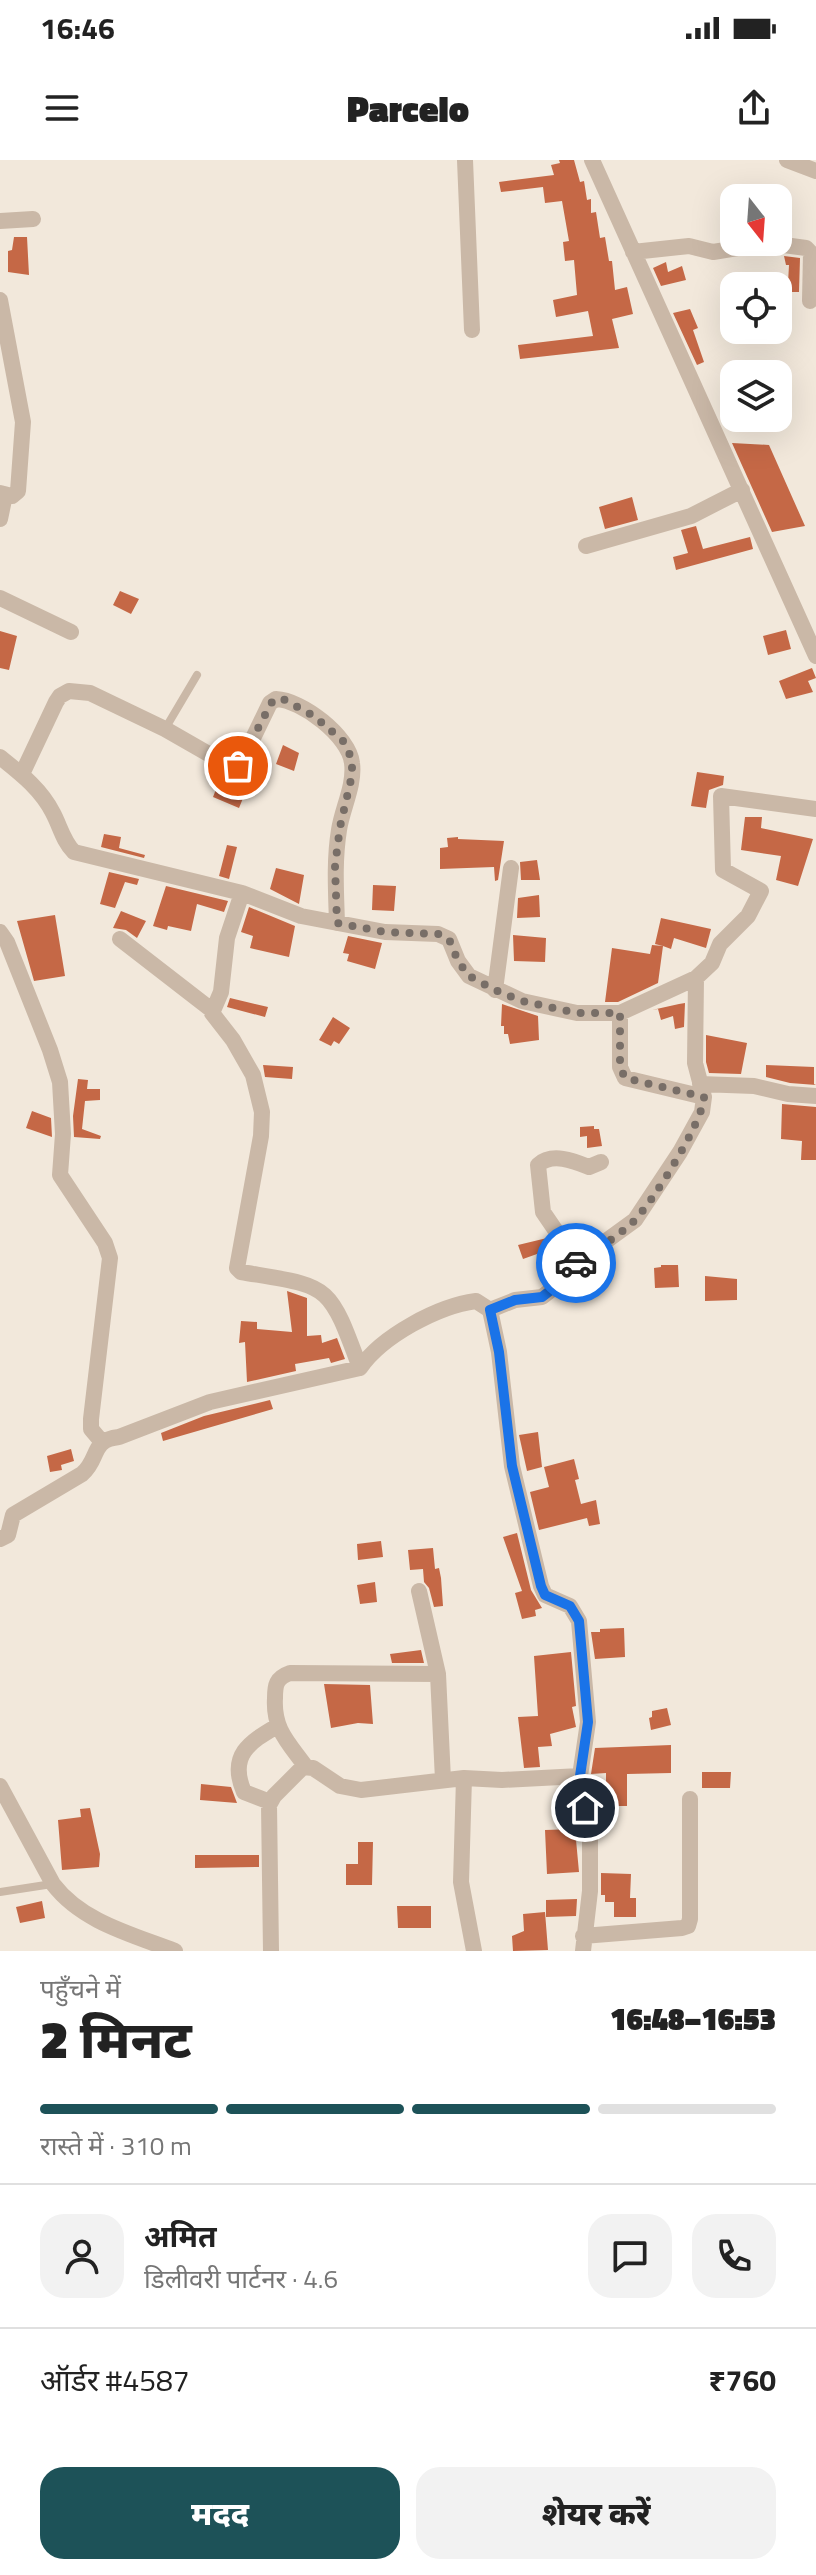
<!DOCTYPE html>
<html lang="hi">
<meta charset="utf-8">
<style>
:root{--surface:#fff;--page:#f2f2f2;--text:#222;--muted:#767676;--line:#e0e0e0;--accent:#1d5258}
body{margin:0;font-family:"Titillium Web","Noto Sans Devanagari",sans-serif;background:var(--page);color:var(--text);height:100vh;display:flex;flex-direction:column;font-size:30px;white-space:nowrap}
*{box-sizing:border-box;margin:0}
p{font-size:26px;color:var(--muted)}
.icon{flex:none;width:44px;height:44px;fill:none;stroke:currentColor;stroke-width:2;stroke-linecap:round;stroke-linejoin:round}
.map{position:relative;height:1791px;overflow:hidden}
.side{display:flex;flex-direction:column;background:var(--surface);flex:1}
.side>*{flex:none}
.needle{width:52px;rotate:163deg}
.fabs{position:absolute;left:720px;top:24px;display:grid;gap:16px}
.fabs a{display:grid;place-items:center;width:72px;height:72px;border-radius:16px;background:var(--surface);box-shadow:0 8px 32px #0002;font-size:40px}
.pin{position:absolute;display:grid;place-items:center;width:68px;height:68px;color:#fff;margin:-34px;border:4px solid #fff;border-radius:50%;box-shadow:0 2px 8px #0007}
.courier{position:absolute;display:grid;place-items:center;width:80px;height:80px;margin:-40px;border:6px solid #1a73e8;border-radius:50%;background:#fff;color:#222;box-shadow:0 2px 10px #0007}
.summary em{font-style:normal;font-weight:800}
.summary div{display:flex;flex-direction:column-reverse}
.summary{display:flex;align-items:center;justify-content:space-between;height:136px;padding:0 40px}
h1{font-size:52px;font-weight:800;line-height:60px}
.bar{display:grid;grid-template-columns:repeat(4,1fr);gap:12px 8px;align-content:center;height:96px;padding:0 40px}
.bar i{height:10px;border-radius:6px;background:var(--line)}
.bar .current{background:var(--accent)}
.bar p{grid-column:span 4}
.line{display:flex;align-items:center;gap:20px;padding:0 40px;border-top:2px solid var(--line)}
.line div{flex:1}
.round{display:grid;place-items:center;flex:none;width:84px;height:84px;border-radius:24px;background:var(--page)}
.cta{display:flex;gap:16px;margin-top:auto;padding:16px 40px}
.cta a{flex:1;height:92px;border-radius:24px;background:var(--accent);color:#fff;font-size:32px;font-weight:800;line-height:92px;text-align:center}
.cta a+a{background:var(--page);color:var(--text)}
.status{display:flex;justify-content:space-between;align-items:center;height:56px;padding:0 40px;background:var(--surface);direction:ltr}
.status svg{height:22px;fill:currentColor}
header{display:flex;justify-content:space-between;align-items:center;height:104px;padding:0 40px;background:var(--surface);font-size:36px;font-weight:800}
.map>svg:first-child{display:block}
.building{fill:#c56846}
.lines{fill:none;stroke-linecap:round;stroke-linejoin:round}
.service{stroke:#cab8a7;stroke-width:8}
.minor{stroke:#cab8a7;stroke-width:16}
.done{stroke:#786e67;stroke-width:8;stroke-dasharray:0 14.4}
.route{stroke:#1a73e8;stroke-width:10}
</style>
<div class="status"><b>16:46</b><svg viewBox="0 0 49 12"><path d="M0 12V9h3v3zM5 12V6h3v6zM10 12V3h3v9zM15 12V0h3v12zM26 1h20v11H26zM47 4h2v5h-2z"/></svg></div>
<header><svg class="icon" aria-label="menu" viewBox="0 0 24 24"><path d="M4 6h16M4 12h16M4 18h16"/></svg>Parcelo<svg class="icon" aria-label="share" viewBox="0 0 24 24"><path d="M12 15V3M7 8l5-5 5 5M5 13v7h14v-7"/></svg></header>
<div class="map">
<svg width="816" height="1791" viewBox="0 0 816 1791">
<rect width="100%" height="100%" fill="#f2e8db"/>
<path class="building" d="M559,0H574L580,22L584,21L587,40L591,39V53L596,52L600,78L605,77L609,101H612L615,130L627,127L633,154L612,159L619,188L520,199L518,185L593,176L588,151L556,157L553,140L577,135L574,100L565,101L563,82L569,81L562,41L545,43L543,27L501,32L499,22L554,15L551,5L560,3Z
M14,77H27L29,115L8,112V91L12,90Z
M784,96L800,98L799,132H791L788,123L789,105H786Z
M666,102L668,112L682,106L686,120L661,126L653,108Z
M690,149L698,168L693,170L704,202L697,205L673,153Z
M732,283L769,285L805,366L772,372Z
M632,337L638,360L605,369L599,347Z
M696,366L703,389L750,377L753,389L676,410L673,397L688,393L681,370Z
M120,431L139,439L131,454L113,445Z
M786,470L791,489L768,495L763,476Z
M0,471L17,476L9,510L0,508Z
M812,508L816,518L808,521L813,532L786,539L779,521Z
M283,585L299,593L294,611L276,604Z
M697,612L724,616L723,625L709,630L706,648L691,646Z
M222,614L250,621L239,648L213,637Z
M745,657H762L761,668L813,679L798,726L776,720L781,696L741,690Z
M104,674L121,677L119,688L145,695L144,698L101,687Z
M458,677V679L504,681L498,720L495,721L494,707L440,709V688L448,687L447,678Z
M227,685L237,687L229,719L219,716Z
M537,700L540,720H521L520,702Z
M276,708L304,715L299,744L270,729Z
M109,712L139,719L137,725L125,722L115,748L100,744Z
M373,725L396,726L394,751L372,750Z
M166,726L228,741L224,752L197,744L191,771L168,766L167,770L153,766Z
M539,735L540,757L517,758L518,738Z
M249,747L295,766L289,797L250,788L253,776L241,772Z
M121,751L146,761L137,778L126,770L113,768Z
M55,755L65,816L34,821L17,761Z
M661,758L711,769L706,788L674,778L671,789L663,786L658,823L618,842H605L612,788L650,794L652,785L663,786L655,784Z
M513,775L546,778L545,802L514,801Z
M348,776L382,783L375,809L347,801L349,794L343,793Z
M230,838L268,847L265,857L227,847Z
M502,844L538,856L539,880L510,884L508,874H504V866H501Z
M679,844L685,843L684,867L675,869L673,856L661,860L658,849L652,850Z
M333,857L350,868L339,884L334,881L331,886L319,880Z
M706,875L747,883L741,914L709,913L706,902Z
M263,905L293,907L292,919L265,917Z
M766,905L814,907V924L816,925L790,923L766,917Z
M78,919L88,920L87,929H100V940L85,941L82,969L101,976L100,979L74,977L73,956Z
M782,944L816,947V1000H801L802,981L781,979Z
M32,951L51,958L52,977L26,968Z
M594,966V969H599L602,986L587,988V976L580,977V967Z
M547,1078L551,1089L523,1099L518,1085Z
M661,1105H678L679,1127L655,1128L654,1108L661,1107Z
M705,1116L737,1119V1140L705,1141Z
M287,1131L307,1138V1176L321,1175L322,1183L337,1178L345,1199L331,1203L329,1198L295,1204L296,1211L247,1222L245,1182L239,1183L241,1161L257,1162V1169L292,1172Z
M270,1240L273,1249L163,1281L161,1273L204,1256Z
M538,1272L542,1307L527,1311L519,1275Z
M71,1289L74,1301L61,1305L62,1310L50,1312L47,1296Z
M574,1299L579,1319L575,1320L581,1344L596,1340L600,1364L589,1366L587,1358L539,1370L530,1332L549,1327L544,1307Z
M517,1373L531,1430L542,1448L535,1450L536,1456L522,1459L515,1433L522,1431L503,1377Z
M381,1381L383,1397L358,1400L357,1384Z
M433,1388L435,1409L439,1408L441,1418L443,1446L434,1447L429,1428L424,1422L423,1409L410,1410L408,1390Z
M375,1422L377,1442L360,1444L357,1425Z
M624,1468L625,1497L595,1499L591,1472H600V1469Z
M421,1490L424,1503H392L390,1494Z
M571,1492L576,1546L572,1547L576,1567L550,1574L552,1586L538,1587L540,1607L524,1608L518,1557L538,1556L534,1496Z
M324,1524L370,1525L373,1564L358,1563L331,1568Z
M667,1548L671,1565L651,1570L649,1558L652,1557V1551Z
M671,1585V1613L627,1614V1646H606V1613L591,1614L595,1588Z
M702,1612H731L730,1628H702Z
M201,1624L231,1627L237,1643L200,1640Z
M90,1648L100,1694L99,1707L62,1710L58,1660L81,1657L80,1649Z
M575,1669L579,1712L547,1714L545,1670Z
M358,1682H373L372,1725H346V1704H358Z
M195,1695H259V1707L195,1708Z
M601,1713L631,1714L630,1738H636V1757H614V1742H605V1735H601Z
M577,1739L576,1756L546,1757V1740Z
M42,1741L45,1758L20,1763L16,1747Z
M397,1746H431V1768H398Z
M545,1752L548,1790L513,1791L512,1776L524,1771L523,1754Z"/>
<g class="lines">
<path class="service" d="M165,569L197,515
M0,1732L52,1724"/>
<path class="minor" d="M465,0L472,170
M592,0L816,496
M787,0L816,11
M0,61L33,59
M633,92L689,86L713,92L769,83L806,88L811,93L810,141
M0,140L23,262L18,331L12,336L0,333
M0,359L5,335
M586,386L691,356L742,330
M0,438L71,472
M0,597C20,613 41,629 53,653C60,666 63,681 74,692L242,733L301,756L385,772L438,774L449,779L458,801L469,816L522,841L577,853H620L696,818L712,803L720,784L748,756L761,731L723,710L721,636L816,649
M22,614L56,542L60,536L69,531L90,533L165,569L233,608L241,603L270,543L276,539C302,540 349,576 352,603C355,625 342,649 339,670C334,701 336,731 337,763
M242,733L227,778L221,832L212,853L233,880L253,915L262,952L261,976L237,1108L241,1112C330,1127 328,1121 360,1208
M0,772L7,782L50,890L60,922L63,974L60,1015L105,1083L110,1098L91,1259V1269L102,1282
M120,779L213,851
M495,830L511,708
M620,853V907L625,918L704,937
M700,924L754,926L788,934L816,936
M569,1108L558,1074L543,1052L538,1005C552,992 574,1001 589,1007L601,1002
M490,1150L499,1192L512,1306L541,1426L545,1435L570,1446L579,1461L588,1562L580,1616L590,1679V1731L583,1791
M0,1379L8,1375L13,1355L82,1314C100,1299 90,1280 119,1277L210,1242L360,1208C382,1176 438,1146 476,1141L490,1150L515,1140L542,1137L565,1119L569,1108L635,1060L680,992L702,952L704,937L695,903L696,818
M419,1431L438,1514L443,1620
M306,1607C288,1582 273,1569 275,1538C275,1525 276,1518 290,1513L438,1514
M464,1618L461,1722L474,1791
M0,1626L53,1724C82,1762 131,1774 175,1791
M270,1642L244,1632C228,1595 250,1582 277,1566
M583,1776L682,1768L688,1766L690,1759V1639
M271,1791L269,1645L274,1636L303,1607L313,1608L340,1626L361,1630L464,1618L502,1620L580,1616"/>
</g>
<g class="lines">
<path class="done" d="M238,606L273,540L283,539L314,556L343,581L352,599V615L340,667L335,706L337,763L385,772L438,774L449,779L458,801L469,816L495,830L522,841L577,853H620V907L625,918L704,937C704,960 651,1045 633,1062C616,1078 595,1090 576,1103"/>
<path class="route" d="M576,1103L569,1108L565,1119L542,1137L515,1140L490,1150L499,1192L512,1306L541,1426L545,1435L570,1446L579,1461L588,1562L580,1616L585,1648"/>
</g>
</svg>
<div class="fabs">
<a><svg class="needle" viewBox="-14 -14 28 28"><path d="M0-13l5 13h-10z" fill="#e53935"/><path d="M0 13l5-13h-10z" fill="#767676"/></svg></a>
<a><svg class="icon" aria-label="locate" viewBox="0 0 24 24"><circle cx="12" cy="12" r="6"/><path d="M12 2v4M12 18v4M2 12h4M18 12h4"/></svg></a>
<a><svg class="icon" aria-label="layers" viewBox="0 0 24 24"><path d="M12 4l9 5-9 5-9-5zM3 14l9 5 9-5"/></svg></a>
</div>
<div class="pin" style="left:238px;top:606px;background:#ea580c"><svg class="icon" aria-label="bag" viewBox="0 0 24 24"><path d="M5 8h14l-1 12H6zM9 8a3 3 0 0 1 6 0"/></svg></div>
<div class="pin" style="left:585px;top:1648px;background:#1f2937"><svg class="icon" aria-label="home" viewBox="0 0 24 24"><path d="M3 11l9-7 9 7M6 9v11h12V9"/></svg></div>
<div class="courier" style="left:576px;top:1103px"><svg class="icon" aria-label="car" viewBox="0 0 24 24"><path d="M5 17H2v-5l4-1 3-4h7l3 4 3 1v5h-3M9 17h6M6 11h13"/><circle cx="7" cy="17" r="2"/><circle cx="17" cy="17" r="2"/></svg></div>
</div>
<section class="side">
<div class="summary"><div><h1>2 मिनट</h1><p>पहुँचने में</p></div><em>16:48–16:53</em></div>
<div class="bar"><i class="current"></i><i class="current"></i><i class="current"></i><i></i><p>रास्ते में · 310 m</p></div>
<div class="line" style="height:144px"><a class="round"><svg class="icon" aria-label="person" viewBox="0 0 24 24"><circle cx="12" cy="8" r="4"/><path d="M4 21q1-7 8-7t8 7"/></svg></a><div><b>अमित</b><p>डिलीवरी पार्टनर · 4.6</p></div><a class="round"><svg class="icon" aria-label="chat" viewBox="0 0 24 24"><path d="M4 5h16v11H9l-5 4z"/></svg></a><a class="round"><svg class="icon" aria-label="phone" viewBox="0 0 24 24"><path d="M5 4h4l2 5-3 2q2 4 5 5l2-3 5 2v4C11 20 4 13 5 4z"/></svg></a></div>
<div class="line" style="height:104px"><div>ऑर्डर #4587</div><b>₹760</b></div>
<div class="cta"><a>मदद</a><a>शेयर करें</a></div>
</section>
